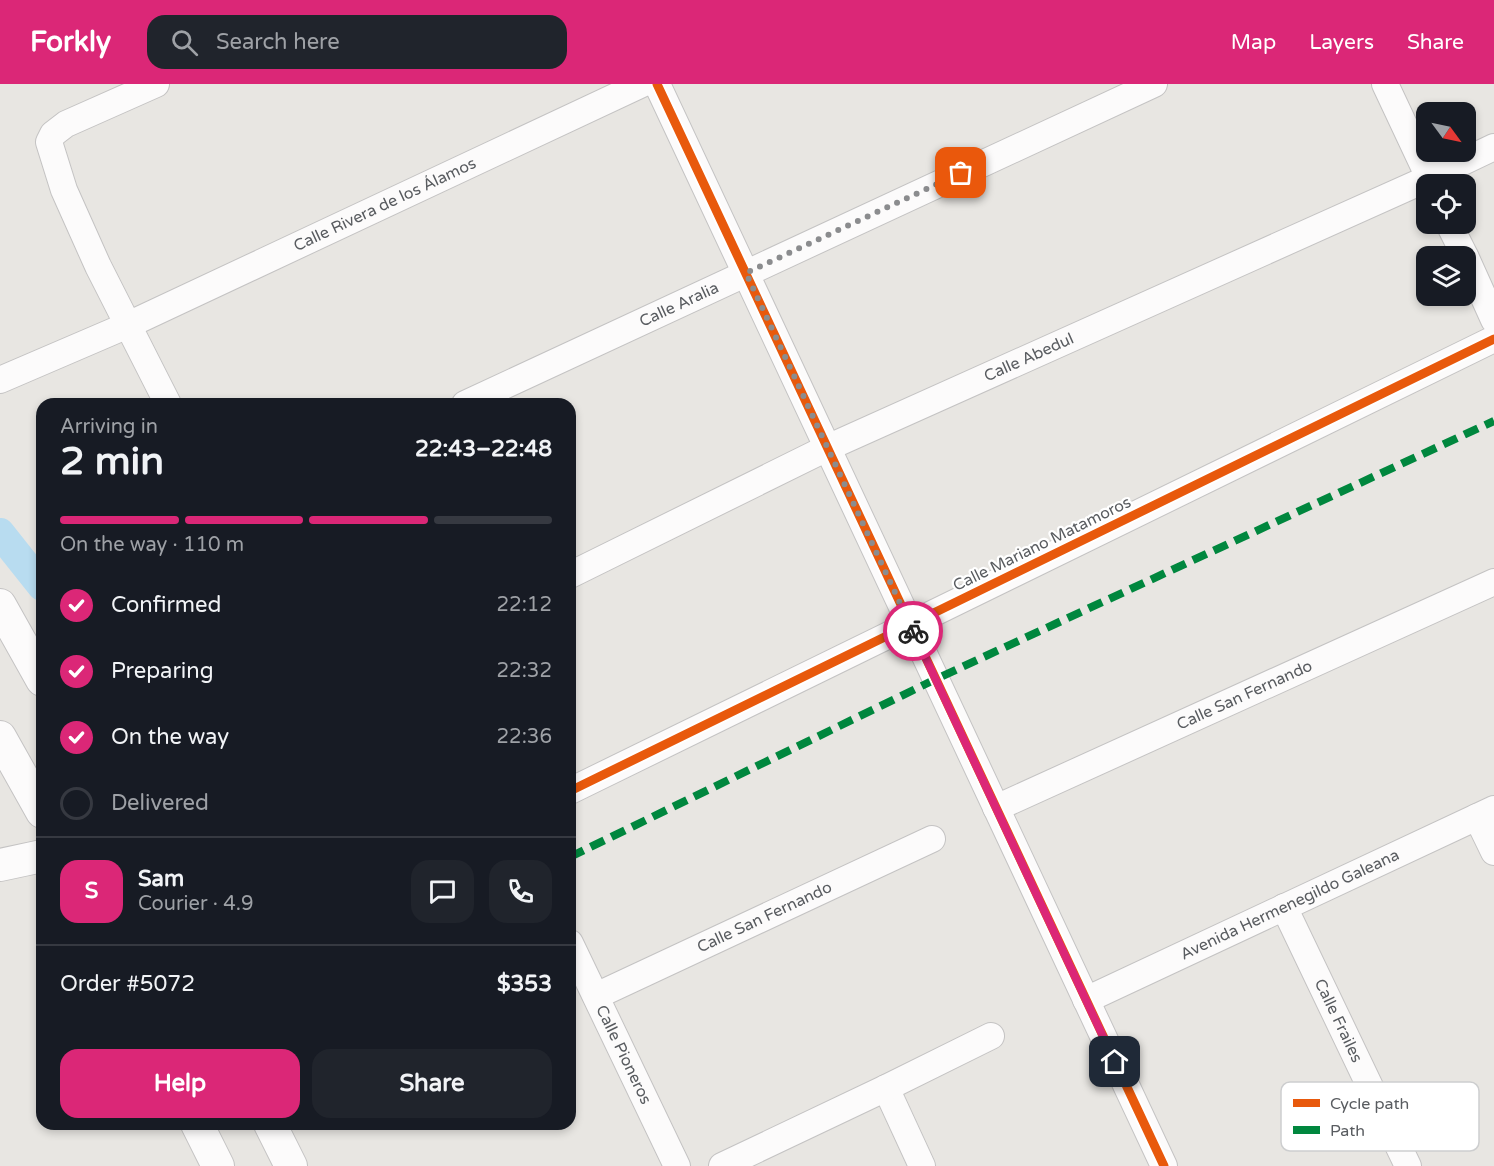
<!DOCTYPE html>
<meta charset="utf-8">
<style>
:root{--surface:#171b24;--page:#20242c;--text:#f1f3f6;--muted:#9ea1a6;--line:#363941;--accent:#db2777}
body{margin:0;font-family:"Varela Round",sans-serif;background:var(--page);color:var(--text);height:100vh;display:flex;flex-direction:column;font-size:22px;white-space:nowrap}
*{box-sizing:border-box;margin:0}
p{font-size:20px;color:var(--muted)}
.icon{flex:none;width:33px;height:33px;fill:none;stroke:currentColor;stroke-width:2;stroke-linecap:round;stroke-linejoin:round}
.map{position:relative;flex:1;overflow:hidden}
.panel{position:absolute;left:36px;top:314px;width:540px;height:732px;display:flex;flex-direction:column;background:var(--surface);border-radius:18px;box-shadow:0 3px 9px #0003}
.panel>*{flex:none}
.needle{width:39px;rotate:123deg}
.fabs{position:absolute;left:1416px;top:18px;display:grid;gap:12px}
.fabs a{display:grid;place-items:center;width:60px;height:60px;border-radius:12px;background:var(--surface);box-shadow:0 3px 9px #0003;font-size:30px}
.pin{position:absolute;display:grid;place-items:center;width:51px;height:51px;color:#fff;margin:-26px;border-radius:12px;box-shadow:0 3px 9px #0006}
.courier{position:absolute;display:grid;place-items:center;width:60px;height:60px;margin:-30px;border:4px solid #db2777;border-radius:50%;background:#fff;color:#222;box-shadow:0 2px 8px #0007}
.head em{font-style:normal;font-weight:700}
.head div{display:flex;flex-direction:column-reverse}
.head{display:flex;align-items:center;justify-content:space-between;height:102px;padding:0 24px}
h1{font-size:39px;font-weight:700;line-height:45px}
.bar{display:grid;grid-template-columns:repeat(4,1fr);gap:9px 6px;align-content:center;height:72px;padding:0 24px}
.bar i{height:8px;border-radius:4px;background:var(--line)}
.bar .selected{background:var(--accent)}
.bar p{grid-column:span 4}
.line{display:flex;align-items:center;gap:15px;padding:0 24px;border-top:2px solid var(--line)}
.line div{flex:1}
.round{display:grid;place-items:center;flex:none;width:63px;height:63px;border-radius:18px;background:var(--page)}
ol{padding:0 24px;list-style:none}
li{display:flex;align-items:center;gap:18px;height:66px}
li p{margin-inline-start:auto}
li .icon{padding:6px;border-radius:50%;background:var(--accent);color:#fff;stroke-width:4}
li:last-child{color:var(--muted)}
li i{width:33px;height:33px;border:3px solid var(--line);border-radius:50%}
.button{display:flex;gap:12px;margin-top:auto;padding:12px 24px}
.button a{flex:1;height:69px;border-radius:18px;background:var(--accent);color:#fff;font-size:24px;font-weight:700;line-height:69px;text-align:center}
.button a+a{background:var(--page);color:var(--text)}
header{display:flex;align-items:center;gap:36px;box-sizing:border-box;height:84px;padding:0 30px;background:var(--accent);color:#fff}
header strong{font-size:28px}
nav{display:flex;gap:33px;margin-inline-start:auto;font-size:21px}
.search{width:420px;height:54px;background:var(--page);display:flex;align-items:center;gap:15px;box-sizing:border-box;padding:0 21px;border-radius:18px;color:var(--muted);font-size:22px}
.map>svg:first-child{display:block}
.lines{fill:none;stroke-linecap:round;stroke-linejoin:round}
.canal{stroke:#b8dcf0;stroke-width:30}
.minor-casing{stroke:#c4c3c3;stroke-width:28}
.tertiary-casing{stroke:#c4c3c3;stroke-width:34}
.minor{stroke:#fcfbfb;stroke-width:26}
.tertiary{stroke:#fcfbfb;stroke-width:32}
.quiet{stroke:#00873e;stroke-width:8;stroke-dasharray:15 8;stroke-linecap:butt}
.cycleway-casing{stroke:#fff;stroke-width:13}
.cycleway{stroke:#e8590c;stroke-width:9}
.done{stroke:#8b8c8e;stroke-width:6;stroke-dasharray:0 10.8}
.route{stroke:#db2777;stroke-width:8}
.labels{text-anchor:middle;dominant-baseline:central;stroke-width:4.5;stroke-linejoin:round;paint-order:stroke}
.street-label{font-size:16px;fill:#595c60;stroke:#fff}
.key{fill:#fff;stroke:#cdcecf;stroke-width:1.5}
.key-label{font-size:16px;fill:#595c60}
</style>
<header>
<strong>Forkly</strong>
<div class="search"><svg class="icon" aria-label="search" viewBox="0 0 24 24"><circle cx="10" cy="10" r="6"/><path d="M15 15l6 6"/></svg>Search here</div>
<nav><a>Map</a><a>Layers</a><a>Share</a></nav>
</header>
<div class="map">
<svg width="1494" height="1082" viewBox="0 0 1494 1082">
<rect width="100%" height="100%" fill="#e8e6e2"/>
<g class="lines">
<path class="canal" d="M0,449L42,502"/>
<g class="minor-casing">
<g id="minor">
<path d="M156,0L66,40L53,50L49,58L64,106L98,182L168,320"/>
<path d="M657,0L1164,1082"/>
<path d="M1385,0L1432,100"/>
<path d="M1449,140L1465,172"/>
<path d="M1466,174L1494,236"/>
<path id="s1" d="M0,296L128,241L642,0"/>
<path id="s2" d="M465,320L1154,0"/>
<path id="s3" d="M570,491L827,364L1429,94L1494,63"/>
<path d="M570,707L1494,255"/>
<path id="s4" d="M996,724L1494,498"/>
<path d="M1477,733L1494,768"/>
<path id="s5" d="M1284,823L1408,1082"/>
<path id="s6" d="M570,859L677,1082"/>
<path id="s7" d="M596,912L932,755"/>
<path id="s8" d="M1086,916L1494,725"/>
<path d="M886,1004L922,1082"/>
<path d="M722,1082L886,1004L991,952"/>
</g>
</g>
<g class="tertiary-casing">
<path id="tertiary" d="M0,521L42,596
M0,653L42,728
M0,781L42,772
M197,1040L218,1082
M270,1040L291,1082"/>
</g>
<use href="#minor" class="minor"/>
<use href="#tertiary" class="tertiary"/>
<path class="quiet" d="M570,773L936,595L1494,337"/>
<g class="cycleway-casing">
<path id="cycleway" d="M657,0L1164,1082
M570,707L1494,255"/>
</g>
<use href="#cycleway" class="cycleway"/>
</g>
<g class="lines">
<path class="done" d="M913,547L746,189L961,89"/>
<path class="route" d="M913,547L1115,978"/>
</g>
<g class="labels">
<g class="street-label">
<text stroke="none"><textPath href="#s1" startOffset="423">Calle Rivera de los Álamos</textPath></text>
<text stroke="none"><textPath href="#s2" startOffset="236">Calle Aralia</textPath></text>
<text stroke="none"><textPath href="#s3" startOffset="508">Calle Abedul</textPath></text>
<text transform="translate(1042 460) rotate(-26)">Calle Mariano Matamoros</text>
<text stroke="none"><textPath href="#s4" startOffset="273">Calle San Fernando</textPath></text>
<text stroke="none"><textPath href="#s8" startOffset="225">Avenida Hermenegildo Galeana</textPath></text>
<text stroke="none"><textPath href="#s7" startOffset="186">Calle San Fernando</textPath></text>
<text stroke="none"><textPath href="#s5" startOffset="126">Calle Frailes</textPath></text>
<text stroke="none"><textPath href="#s6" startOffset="124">Calle Pioneros</textPath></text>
</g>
</g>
<rect x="1281" y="998" width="198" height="69" rx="9" class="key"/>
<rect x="1293" y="1015" width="27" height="8" fill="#e8590c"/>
<rect x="1293" y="1042" width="27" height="8" fill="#00873e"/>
<g class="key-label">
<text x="1330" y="1025">Cycle path</text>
<text x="1330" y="1052">Path</text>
</g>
</svg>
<div class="fabs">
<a><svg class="needle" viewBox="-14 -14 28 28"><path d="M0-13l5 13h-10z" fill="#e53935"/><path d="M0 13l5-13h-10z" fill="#9ea1a6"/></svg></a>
<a><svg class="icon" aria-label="locate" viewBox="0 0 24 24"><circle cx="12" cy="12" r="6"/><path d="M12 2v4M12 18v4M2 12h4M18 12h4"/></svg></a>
<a><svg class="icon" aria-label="layers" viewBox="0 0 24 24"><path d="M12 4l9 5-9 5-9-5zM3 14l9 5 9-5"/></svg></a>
</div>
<div class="pin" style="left:961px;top:89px;background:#ea580c"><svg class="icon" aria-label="bag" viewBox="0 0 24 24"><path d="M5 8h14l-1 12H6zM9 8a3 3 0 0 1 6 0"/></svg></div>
<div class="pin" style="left:1115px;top:978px;background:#1f2937"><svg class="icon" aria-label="home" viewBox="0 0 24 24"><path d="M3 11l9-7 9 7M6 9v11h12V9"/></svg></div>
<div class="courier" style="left:913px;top:547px"><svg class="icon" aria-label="bike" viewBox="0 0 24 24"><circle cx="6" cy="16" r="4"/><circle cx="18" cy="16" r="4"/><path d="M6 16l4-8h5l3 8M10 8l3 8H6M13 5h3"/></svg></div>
<section class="panel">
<div class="head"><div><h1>2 min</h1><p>Arriving in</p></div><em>22:43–22:48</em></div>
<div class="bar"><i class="selected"></i><i class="selected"></i><i class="selected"></i><i></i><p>On the way · 110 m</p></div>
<ol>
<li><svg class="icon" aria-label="check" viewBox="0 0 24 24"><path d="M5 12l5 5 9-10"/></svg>Confirmed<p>22:12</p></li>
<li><svg class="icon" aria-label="check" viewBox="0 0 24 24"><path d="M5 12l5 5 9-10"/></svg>Preparing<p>22:32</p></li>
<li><svg class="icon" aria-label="check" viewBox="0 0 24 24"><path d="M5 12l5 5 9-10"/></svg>On the way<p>22:36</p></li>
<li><i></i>Delivered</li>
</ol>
<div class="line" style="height:108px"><b class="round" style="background:var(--accent);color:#fff">S</b><div><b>Sam</b><p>Courier · 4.9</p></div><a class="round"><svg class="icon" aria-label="chat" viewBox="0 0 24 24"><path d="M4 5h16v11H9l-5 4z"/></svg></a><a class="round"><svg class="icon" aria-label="phone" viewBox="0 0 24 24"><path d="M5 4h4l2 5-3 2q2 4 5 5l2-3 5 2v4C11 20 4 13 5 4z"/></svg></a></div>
<div class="line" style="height:78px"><div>Order #5072</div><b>$353</b></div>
<div class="button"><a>Help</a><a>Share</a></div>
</section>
</div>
